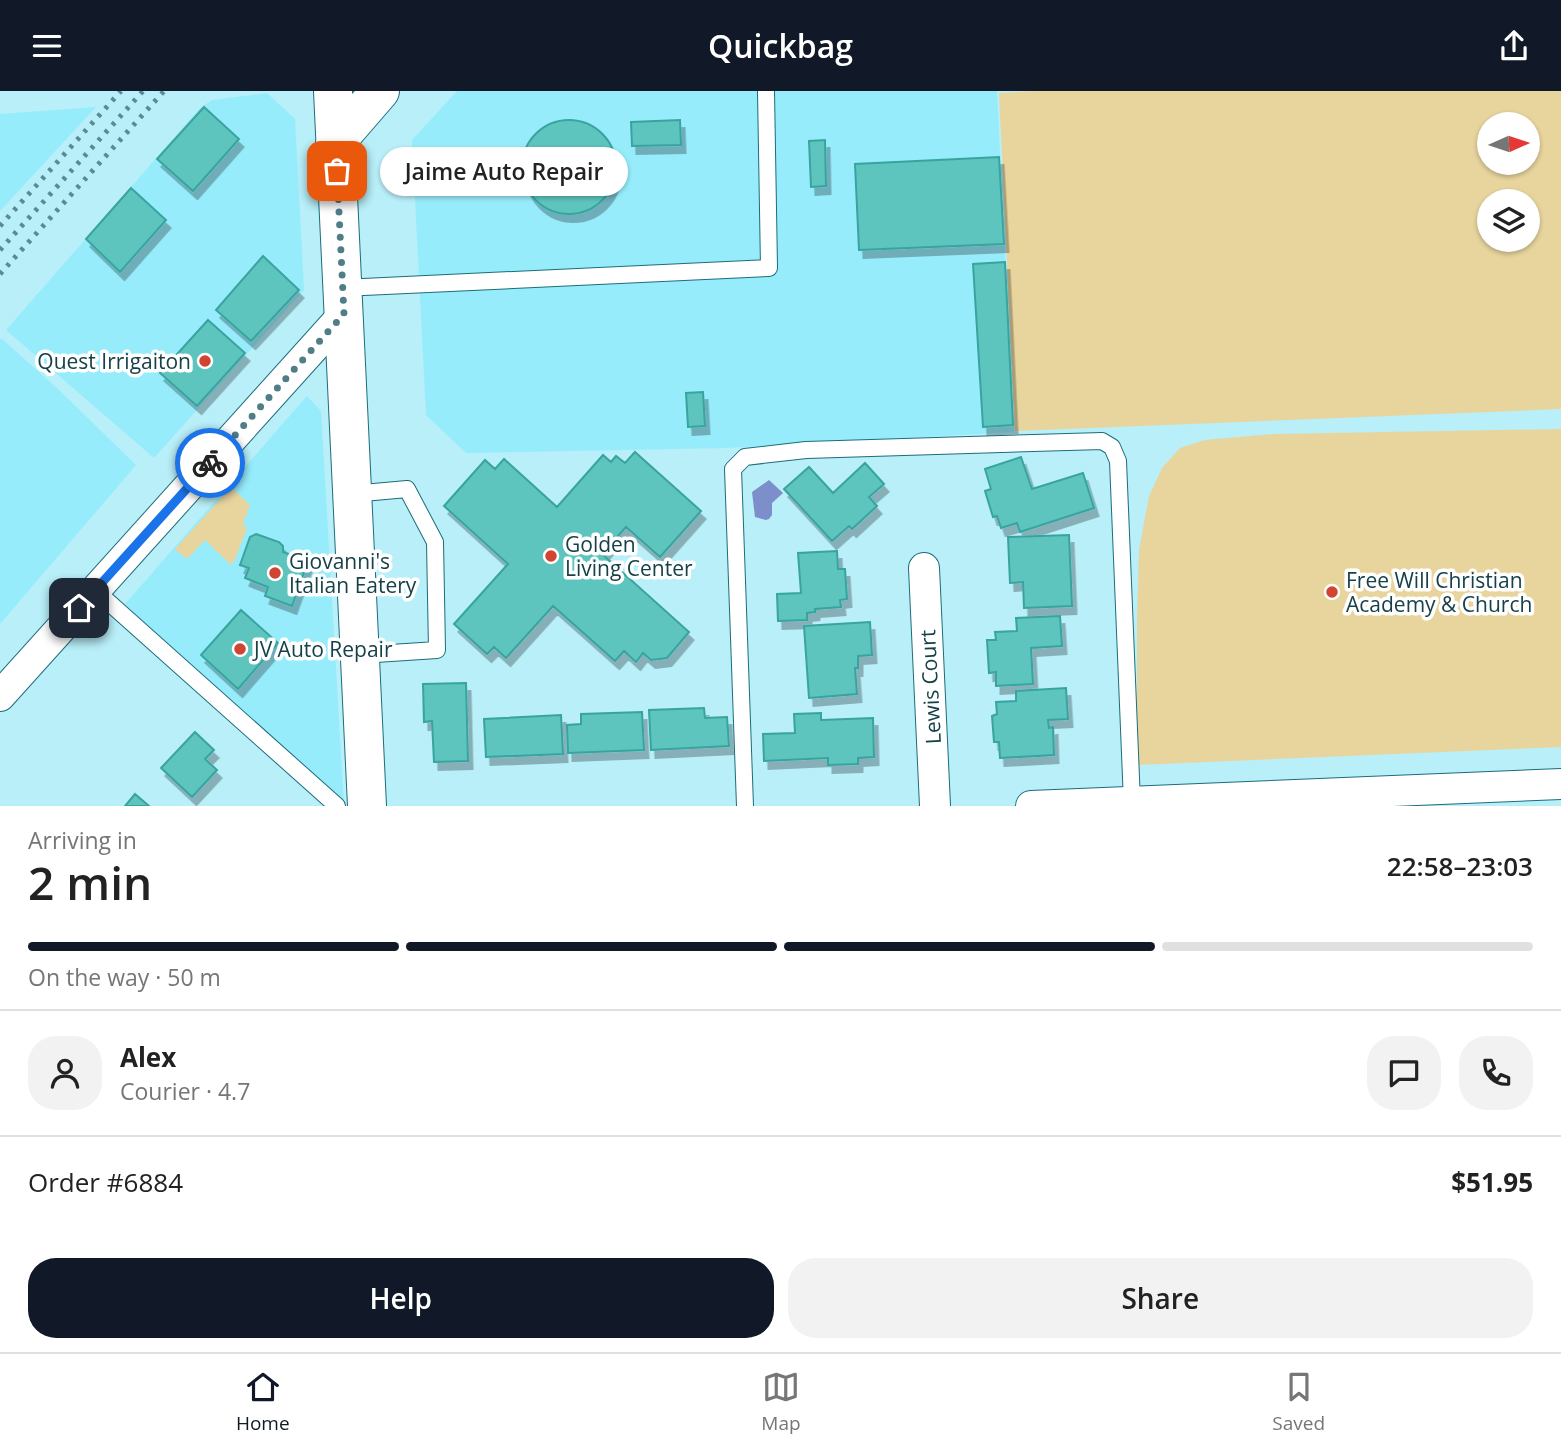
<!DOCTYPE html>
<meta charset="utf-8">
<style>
:root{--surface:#fff;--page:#f2f2f2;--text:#222;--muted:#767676;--line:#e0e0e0;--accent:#111827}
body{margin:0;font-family:"Open Sans",sans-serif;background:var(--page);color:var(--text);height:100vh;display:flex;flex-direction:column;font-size:26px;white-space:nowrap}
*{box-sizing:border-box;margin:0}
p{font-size:23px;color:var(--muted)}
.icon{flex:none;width:38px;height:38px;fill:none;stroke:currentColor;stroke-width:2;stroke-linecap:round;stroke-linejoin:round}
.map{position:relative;height:715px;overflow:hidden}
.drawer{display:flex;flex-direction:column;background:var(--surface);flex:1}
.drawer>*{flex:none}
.needle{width:46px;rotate:87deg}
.tools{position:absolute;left:1477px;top:21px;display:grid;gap:14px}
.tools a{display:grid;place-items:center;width:63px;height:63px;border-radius:50%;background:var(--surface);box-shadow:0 2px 5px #0004;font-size:35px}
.pin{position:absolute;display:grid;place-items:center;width:60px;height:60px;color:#fff;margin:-30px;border-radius:14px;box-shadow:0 4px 10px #0006}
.courier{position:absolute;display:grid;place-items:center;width:70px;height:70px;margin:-35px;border:5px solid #1a73e8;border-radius:50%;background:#fff;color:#222;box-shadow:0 2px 9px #0007}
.bubble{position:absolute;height:49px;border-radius:24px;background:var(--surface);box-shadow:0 2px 5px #0004;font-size:23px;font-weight:600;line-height:49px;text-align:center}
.summary em{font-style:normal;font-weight:600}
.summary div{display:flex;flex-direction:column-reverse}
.summary{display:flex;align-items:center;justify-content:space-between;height:119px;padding:0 28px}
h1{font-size:46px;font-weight:600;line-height:52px}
.bar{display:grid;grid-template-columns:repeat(4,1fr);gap:10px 7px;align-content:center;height:84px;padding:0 28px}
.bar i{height:9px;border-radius:5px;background:var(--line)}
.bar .selected{background:var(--accent)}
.bar p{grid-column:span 4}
.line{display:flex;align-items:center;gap:18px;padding:0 28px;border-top:2px solid var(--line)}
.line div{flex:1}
.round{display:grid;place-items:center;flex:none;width:74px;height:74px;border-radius:28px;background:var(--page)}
.button{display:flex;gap:14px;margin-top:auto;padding:14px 28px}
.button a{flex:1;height:80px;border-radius:28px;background:var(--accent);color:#fff;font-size:28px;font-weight:600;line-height:80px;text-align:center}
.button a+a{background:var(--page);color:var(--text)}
header{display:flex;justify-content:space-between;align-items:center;height:91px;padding:0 28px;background:var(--accent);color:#fff;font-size:32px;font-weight:600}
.tab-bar{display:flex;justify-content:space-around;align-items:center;height:98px;border-top:2px solid var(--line);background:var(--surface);font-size:19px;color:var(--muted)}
.tab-bar a{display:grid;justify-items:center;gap:4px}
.tab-bar .selected{color:var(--accent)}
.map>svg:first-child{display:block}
.built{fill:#97ecfc}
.green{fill:#e8d59e;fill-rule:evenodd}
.water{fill:#7c8fcb}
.building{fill:#5dc4be;stroke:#39a49f;stroke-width:2;filter:url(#shadow)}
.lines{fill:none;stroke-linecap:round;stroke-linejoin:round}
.lane-casing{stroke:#1b6d7a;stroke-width:18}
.street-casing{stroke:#1b6d7a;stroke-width:32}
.secondary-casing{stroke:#1b6d7a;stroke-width:40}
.lane{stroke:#fff;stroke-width:16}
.street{stroke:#fff;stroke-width:30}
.secondary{stroke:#fff;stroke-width:38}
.rail{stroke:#5a8a93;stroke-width:5;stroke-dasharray:3.5 7;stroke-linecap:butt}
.done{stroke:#4f7e87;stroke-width:7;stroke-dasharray:0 12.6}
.route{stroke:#1a73e8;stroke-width:9}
.poi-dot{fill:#d04431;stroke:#fff;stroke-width:2.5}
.labels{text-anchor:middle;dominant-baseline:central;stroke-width:7;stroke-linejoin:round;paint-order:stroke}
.poi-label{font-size:21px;fill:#164149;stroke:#fff;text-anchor:start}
.street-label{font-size:21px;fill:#164149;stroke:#fff}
</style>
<header><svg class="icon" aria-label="menu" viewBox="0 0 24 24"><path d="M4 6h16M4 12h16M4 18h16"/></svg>Quickbag<svg class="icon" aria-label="share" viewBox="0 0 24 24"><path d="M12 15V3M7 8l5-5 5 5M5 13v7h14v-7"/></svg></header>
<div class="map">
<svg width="1561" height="715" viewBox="0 0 1561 715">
<defs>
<filter id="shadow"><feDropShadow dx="4.5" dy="8" stdDeviation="0" flood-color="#0004"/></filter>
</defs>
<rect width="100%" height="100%" fill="#b8eff9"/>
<path class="built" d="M457,0H997L1014,341L727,357L466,362L426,324L412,49Z
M267,2L295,28L304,199L154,367L6,239L200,17L212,9Z
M96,16L0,120V23Z
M1,247L57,297L136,374L0,533V249Z
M307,305L321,320L344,715H330L125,513Z"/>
<path class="green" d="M1034,0H1561V318L1015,340L999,2ZM1528,33V72H1489V33ZM1528,110V149H1489V110Z
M1561,338V656L1137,674V524L1139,459L1149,405L1162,377L1180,357L1205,349L1273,343Z
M231,396L250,414L243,433L247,437L234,471L230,473L205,449L188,467L184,466L175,458Z"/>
<path class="water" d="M769,389L783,402L772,412V424L769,428L766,429L755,426L752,401Z"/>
<path class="building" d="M204,16L239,48L193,100L157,68Z
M522 76a47 47 0 1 1 94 0a47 47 0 1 1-94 0Z
M680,29L681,54L632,55L631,31Z
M825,49L826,95L811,96L809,50Z
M999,66L1004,153L859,159L855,73Z
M131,97L166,129L120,181L86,148Z
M263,165L299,199L251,250L216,219Z
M1005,171L1013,334L983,336L973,173Z
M208,229L245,262L197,315L160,282Z
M703,301L705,335L688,336L686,302Z
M635,361L701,420L660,466L626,436L602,463L689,541L667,567L651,569L643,562L636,571L624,560L615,570L553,515L506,567L494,556L487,563L454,533L508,473L444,415L485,369L495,378L504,368L557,416L603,364L611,371L616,365L625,372Z
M1021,366L1032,398L1083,382L1094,417L1020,441L1017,432L1001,437L997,425L993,426L985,400L991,398L985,378Z
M865,372L884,393L869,406L877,415L852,438L849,435L832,450L784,398L809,376L833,402Z
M256,443L279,451L283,455V461L308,470L292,515L265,505L268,496L245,487L249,477L240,474L250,446Z
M1069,444L1072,515L1024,517L1023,491L1010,492L1008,446Z
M837,460L838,478H845L847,508L840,509L841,516L815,518V521L807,522V529L778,530L777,503L801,502L798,462Z
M241,519L278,552L238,598L201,564Z
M1060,525L1062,555L1031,557L1033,593L996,595V581L989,582L987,549H996L995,541L1017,540L1016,527Z
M870,531L872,564L858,565V577H855L857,603L809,607L804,535Z
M466,592L468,670L434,671L432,630L424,631L423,593Z
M1066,597L1068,628L1048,629L1049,637L1053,636L1054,664L1000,667L999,651H994L992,625L997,623L996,611L1016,610V600Z
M704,617L705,627L727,626L729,655L651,659L649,619Z
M642,621L644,659L568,662L567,634L581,633V623Z
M821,622V629L873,627L874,666L858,667V673L828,674V667L764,670L763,643L795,642L794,623Z
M561,624L563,663L486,666L484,628Z
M195,641L214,659L205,668L217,679L192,706L161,677Z
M135,703L149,715H125Z"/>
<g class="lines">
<g class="lane-casing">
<path id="lane" d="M342,197L769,177L766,0
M352,403L407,398L435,451L437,559L360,564
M95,499L337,715
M745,715L733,378L745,366L806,359L1102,350L1112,356L1118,370L1132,711"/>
</g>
<g class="street-casing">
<path id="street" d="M924,477L935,715
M0,605L344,223
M1031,715L1561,693"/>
</g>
<g class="secondary-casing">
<path id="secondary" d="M333,0L367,715
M335,52L380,0"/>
</g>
<use href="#lane" class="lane"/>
<use href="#street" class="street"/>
<use href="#secondary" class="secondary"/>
<path class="rail" d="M0,135L121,0
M0,159L143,0
M0,183L164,0"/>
</g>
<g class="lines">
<path class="done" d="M210,372L344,223L337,80"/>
<path class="route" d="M79,517L210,372"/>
</g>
<g class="poi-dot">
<circle cx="205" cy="270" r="7"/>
<circle cx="551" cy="465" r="7"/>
<circle cx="275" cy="482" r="7"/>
<circle cx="1332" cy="501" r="7"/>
<circle cx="240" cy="558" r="7"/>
</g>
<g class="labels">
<g class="poi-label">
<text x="191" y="270" text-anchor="end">Quest Irrigaiton</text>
<text x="565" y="453">Golden<tspan x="565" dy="24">Living Center</tspan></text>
<text x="289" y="470">Giovanni's<tspan x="289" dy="24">Italian Eatery</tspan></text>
<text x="1346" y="489">Free Will Christian<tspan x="1346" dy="24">Academy &amp; Church</tspan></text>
<text x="254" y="558">JV Auto Repair</text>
</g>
<g class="street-label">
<text transform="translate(930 596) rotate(-93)">Lewis Court</text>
</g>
</g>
</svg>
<div class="tools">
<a><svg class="needle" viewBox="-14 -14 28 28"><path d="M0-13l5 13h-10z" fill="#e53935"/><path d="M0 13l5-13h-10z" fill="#767676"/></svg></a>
<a><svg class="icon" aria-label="layers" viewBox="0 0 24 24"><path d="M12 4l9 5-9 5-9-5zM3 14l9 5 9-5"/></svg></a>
</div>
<div class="pin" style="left:337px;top:80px;background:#ea580c"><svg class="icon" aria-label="bag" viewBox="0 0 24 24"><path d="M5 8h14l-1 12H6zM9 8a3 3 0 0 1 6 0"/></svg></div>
<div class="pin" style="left:79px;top:517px;background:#1f2937"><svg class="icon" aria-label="home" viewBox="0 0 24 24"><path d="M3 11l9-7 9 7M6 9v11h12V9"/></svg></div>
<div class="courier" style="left:210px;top:372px"><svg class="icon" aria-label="bike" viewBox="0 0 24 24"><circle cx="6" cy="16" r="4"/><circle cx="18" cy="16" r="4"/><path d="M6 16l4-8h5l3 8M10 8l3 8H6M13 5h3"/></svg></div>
<div class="bubble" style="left:380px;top:56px;width:248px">Jaime Auto Repair</div>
</div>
<section class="drawer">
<div class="summary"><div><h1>2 min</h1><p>Arriving in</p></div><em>22:58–23:03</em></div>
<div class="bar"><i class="selected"></i><i class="selected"></i><i class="selected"></i><i></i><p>On the way · 50 m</p></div>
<div class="line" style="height:126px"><a class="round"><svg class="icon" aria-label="person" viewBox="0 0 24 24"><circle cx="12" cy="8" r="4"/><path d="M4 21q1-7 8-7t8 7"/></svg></a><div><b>Alex</b><p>Courier · 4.7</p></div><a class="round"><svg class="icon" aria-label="chat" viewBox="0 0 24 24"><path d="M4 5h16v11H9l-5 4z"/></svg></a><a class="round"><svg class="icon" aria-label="phone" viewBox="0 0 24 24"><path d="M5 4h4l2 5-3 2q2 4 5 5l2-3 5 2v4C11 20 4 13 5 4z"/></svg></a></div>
<div class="line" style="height:91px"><div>Order #6884</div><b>$51.95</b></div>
<div class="button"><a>Help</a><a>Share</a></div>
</section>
<nav class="tab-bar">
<a class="selected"><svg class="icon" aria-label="home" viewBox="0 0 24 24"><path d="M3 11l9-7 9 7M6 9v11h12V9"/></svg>Home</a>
<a><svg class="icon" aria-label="map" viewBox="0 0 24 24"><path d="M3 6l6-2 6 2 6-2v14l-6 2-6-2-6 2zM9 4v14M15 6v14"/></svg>Map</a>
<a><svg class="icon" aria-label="saved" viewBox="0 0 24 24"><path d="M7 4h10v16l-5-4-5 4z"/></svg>Saved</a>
</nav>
